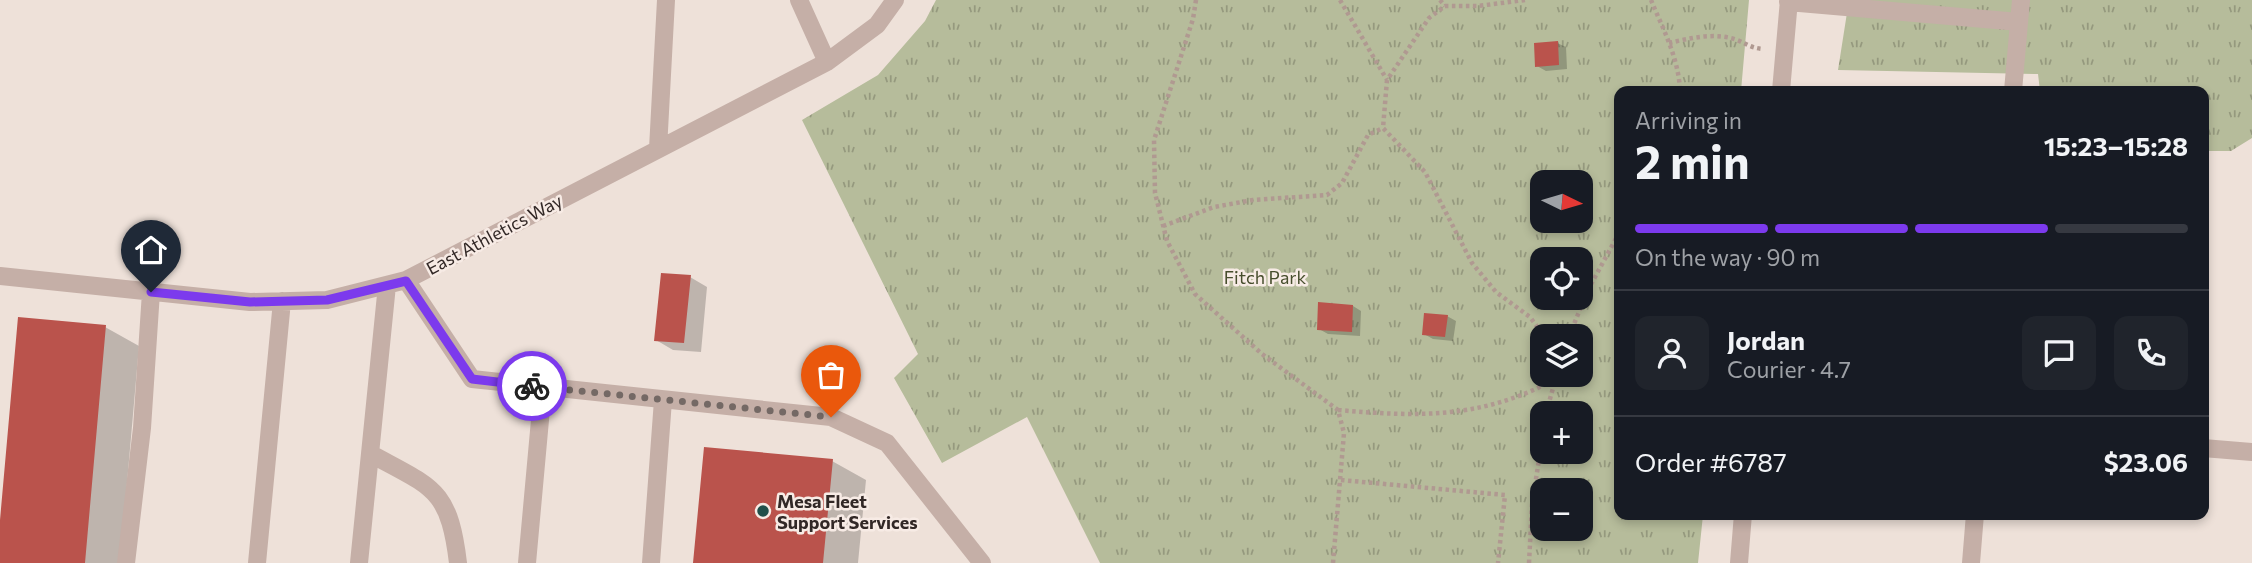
<!DOCTYPE html>
<meta charset="utf-8">
<style>
:root{--surface:#171b24;--page:#20242c;--text:#f1f3f6;--muted:#9ea1a6;--line:#363941;--accent:#7c3aed}
body{margin:0;font-family:Commissioner,sans-serif;background:var(--page);color:var(--text);height:100vh;display:flex;flex-direction:column;font-size:26px;white-space:nowrap}
*{box-sizing:border-box;margin:0}
p{font-size:23px;color:var(--muted)}
.icon{flex:none;width:38px;height:38px;fill:none;stroke:currentColor;stroke-width:2;stroke-linecap:round;stroke-linejoin:round}
.map{position:relative;flex:1;overflow:hidden}
.details{position:absolute;left:1614px;top:86px;width:595px;height:434px;display:flex;flex-direction:column;background:var(--surface);border-radius:14px;box-shadow:0 4px 10px #0003}
.details>*{flex:none}
.needle{width:46px;rotate:95deg}
.tools{position:absolute;left:1530px;top:170px;display:grid;gap:14px}
.tools a{display:grid;place-items:center;width:63px;height:63px;border-radius:14px;background:var(--surface);box-shadow:0 4px 10px #0003;font-size:35px}
.pin{position:absolute;display:grid;place-items:center;width:60px;height:60px;color:#fff;margin:-72px -30px;border-radius:50% 50% 50% 0;rotate:-45deg;box-shadow:0 0 7px #0007}
.pin .icon{rotate:45deg}
.courier{position:absolute;display:grid;place-items:center;width:70px;height:70px;margin:-35px;border:5px solid #7c3aed;border-radius:50%;background:#fff;color:#222;box-shadow:0 2px 9px #0007}
.head em{font-style:normal;font-weight:700}
.head div{display:flex;flex-direction:column-reverse}
.head{display:flex;align-items:center;justify-content:space-between;height:119px;padding:0 21px}
h1{font-size:46px;font-weight:700;line-height:52px}
.bar{display:grid;grid-template-columns:repeat(4,1fr);gap:10px 7px;align-content:center;height:84px;padding:0 21px}
.bar i{height:9px;border-radius:5px;background:var(--line)}
.bar .current{background:var(--accent)}
.bar p{grid-column:span 4}
.line{display:flex;align-items:center;gap:18px;padding:0 21px;border-top:2px solid var(--line)}
.line div{flex:1}
.round{display:grid;place-items:center;flex:none;width:74px;height:74px;border-radius:14px;background:var(--page)}
.map>svg:first-child{display:block}
.park{fill:url(#park-tufts);fill-rule:evenodd}
.shadow{fill:#0003}
.building{fill:#ba534c}
.lines{fill:none;stroke-linecap:round;stroke-linejoin:round}
.path{stroke:#b09991;stroke-width:4.5;stroke-dasharray:3.5 3.5;stroke-linecap:butt}
.minor{stroke:#c5afa7;stroke-width:18}
.done{stroke:#746965;stroke-width:7;stroke-dasharray:0 12.6}
.route{stroke:#7c3aed;stroke-width:9}
.poi-dot{fill:#204f4a;stroke:#f7ebe5;stroke-width:2.5}
.labels{text-anchor:middle;dominant-baseline:central;stroke-width:5;stroke-linejoin:round;paint-order:stroke}
.street-label{font-size:18px;fill:#322826;stroke:#f7ebe5}
.park-label{font-size:18px;fill:#474e2d;stroke:#f7ebe5}
.poi-label{font-size:18px;font-weight:bold;fill:#322826;stroke:#f7ebe5;text-anchor:start}
</style>
<div class="map">
<svg width="2252" height="563" viewBox="0 0 2252 563">
<defs>
<pattern id="park-tufts" width="24" height="20" patternUnits="userSpaceOnUse" patternTransform="scale(1.75)"><rect width="24" height="20" fill="#b6bc9b"/><path d="M3 7l-1-3M5 7V3M7 7l1-3M15 17l-1-3M17 17v-4M19 17l1-3" fill="none" stroke="#95997e"/></pattern>
</defs>
<rect width="100%" height="100%" fill="#eee1d9"/>
<path class="park" d="M936,0H1749L1741,91H1619V514L1703,515L1698,563H1100L1027,417L942,463L894,378L918,354L802,120L878,75L925,21ZM1542,182H1580V220H1542ZM1542,259H1580V298H1542ZM1542,336H1580V374H1542ZM1542,413H1580V452H1542ZM1542,490H1580V528H1542Z
M1849,0H2252V138L2231,151H2203V91H2040L2038,74L1838,70Z"/>
<path class="shadow" d="M1557,43L1566,47L1567,69L1546,71L1537,66Z
M690,277L707,287L701,352L673,350L656,340Z
M1353,306L1361,311L1360,336L1328,334L1319,329Z
M1447,316L1456,321L1453,341L1433,339L1424,334Z
M105,327L139,346L120,563H0V540Z
M832,461L866,480L858,563H695Z"/>
<path class="building" d="M1558,41L1559,65L1535,67L1534,43Z
M661,273L691,275L684,343L654,341Z
M1318,302L1353,305L1352,332L1317,330Z
M1424,313L1448,315L1445,337L1422,335Z
M18,317L106,325L85,563H0V520Z
M704,447L833,459L823,563H693Z"/>
<g class="lines">
<path class="path" d="M1196,0L1193,19L1154,140L1155,193L1167,241L1195,294L1262,354L1338,410L1344,433L1333,563
M1340,0L1387,80
M1440,0L1445,6
M1525,0L1478,6H1445L1429,18L1387,80L1383,128L1425,172L1472,263L1496,292L1530,317L1544,336
M1651,0C1663,29 1679,59 1680,91
M1669,43C1690,38 1716,32 1737,40C1747,44 1751,48 1763,49
M1163,226L1214,207L1253,200L1327,195L1342,183L1368,135L1383,128
M1569,336L1589,288L1619,233
M1338,410C1420,417 1481,419 1556,379
M1546,413L1557,374
M1341,480L1505,495L1498,563
M1529,563L1532,505L1542,440"/>
<path class="minor" d="M799,0L827,62
M1788,2L2019,22
M1781,91L1789,0
M2013,91L2021,0
M658,149L666,0
M0,276L250,302L327,300L406,280L827,62L877,25L895,0
M406,280L472,379L831,417L887,443L982,563
M2203,448L2252,452
M371,454C433,488 449,488 458,563
M126,563L142,428L151,292
M257,563L282,301
M359,563L387,285
M527,563L543,387
M651,563L663,400
M1739,563L1743,514
M1971,563L1975,514"/>
</g>
<g class="lines">
<path class="done" d="M532,386L831,417"/>
<path class="route" d="M151,292L250,302L327,300L406,281L472,379L532,386"/>
</g>
<circle class="poi-dot" cx="763" cy="511" r="7"/>
<g class="labels">
<g class="street-label">
<text transform="translate(494 234) rotate(-28)">East Athletics Way</text>
</g>
<g class="park-label">
<text x="1265" y="277">Fitch Park</text>
</g>
<g class="poi-label">
<text x="777" y="501">Mesa Fleet<tspan x="777" dy="21">Support Services</tspan></text>
</g>
</g>
</svg>
<div class="tools">
<a><svg class="needle" viewBox="-14 -14 28 28"><path d="M0-13l5 13h-10z" fill="#e53935"/><path d="M0 13l5-13h-10z" fill="#9ea1a6"/></svg></a>
<a><svg class="icon" aria-label="locate" viewBox="0 0 24 24"><circle cx="12" cy="12" r="6"/><path d="M12 2v4M12 18v4M2 12h4M18 12h4"/></svg></a>
<a><svg class="icon" aria-label="layers" viewBox="0 0 24 24"><path d="M12 4l9 5-9 5-9-5zM3 14l9 5 9-5"/></svg></a>
<a>+</a>
<a>−</a>
</div>
<div class="pin" style="left:831px;top:417px;background:#ea580c"><svg class="icon" aria-label="bag" viewBox="0 0 24 24"><path d="M5 8h14l-1 12H6zM9 8a3 3 0 0 1 6 0"/></svg></div>
<div class="pin" style="left:151px;top:292px;background:#1f2937"><svg class="icon" aria-label="home" viewBox="0 0 24 24"><path d="M3 11l9-7 9 7M6 9v11h12V9"/></svg></div>
<div class="courier" style="left:532px;top:386px"><svg class="icon" aria-label="bike" viewBox="0 0 24 24"><circle cx="6" cy="16" r="4"/><circle cx="18" cy="16" r="4"/><path d="M6 16l4-8h5l3 8M10 8l3 8H6M13 5h3"/></svg></div>
<section class="details">
<div class="head"><div><h1>2 min</h1><p>Arriving in</p></div><em>15:23–15:28</em></div>
<div class="bar"><i class="current"></i><i class="current"></i><i class="current"></i><i></i><p>On the way · 90 m</p></div>
<div class="line" style="height:126px"><a class="round"><svg class="icon" aria-label="person" viewBox="0 0 24 24"><circle cx="12" cy="8" r="4"/><path d="M4 21q1-7 8-7t8 7"/></svg></a><div><b>Jordan</b><p>Courier · 4.7</p></div><a class="round"><svg class="icon" aria-label="chat" viewBox="0 0 24 24"><path d="M4 5h16v11H9l-5 4z"/></svg></a><a class="round"><svg class="icon" aria-label="phone" viewBox="0 0 24 24"><path d="M5 4h4l2 5-3 2q2 4 5 5l2-3 5 2v4C11 20 4 13 5 4z"/></svg></a></div>
<div class="line" style="height:91px"><div>Order #6787</div><b>$23.06</b></div>
</section>
</div>
